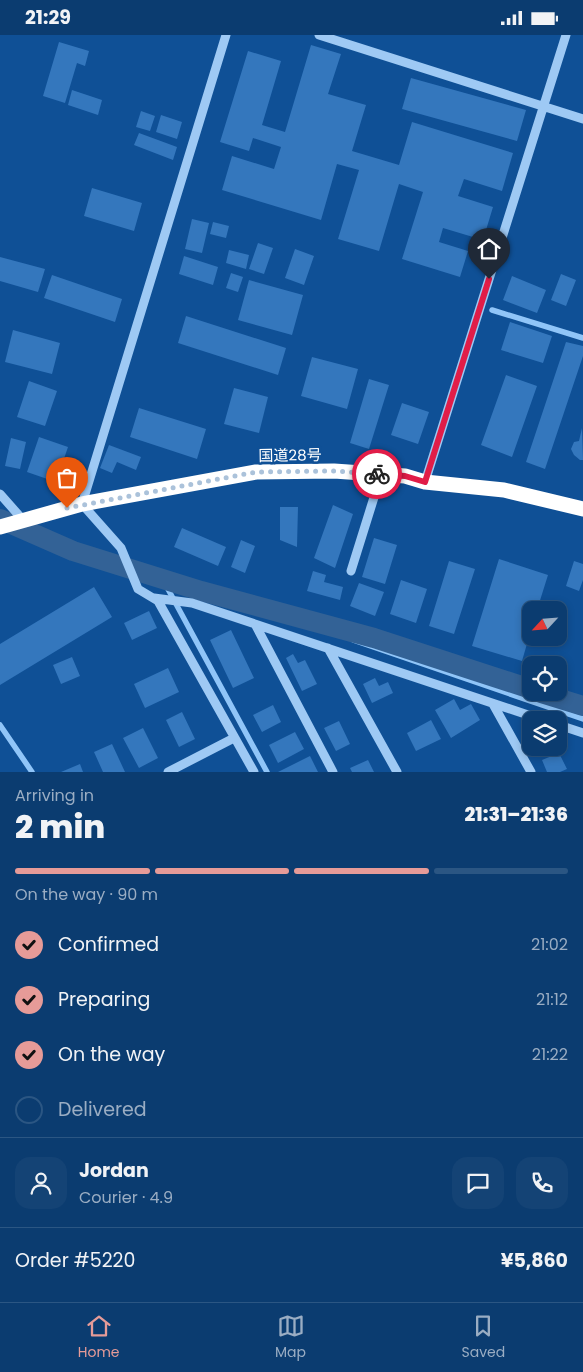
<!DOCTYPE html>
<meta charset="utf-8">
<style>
:root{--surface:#0b3c70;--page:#144375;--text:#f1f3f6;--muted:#9aadc3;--line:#2b5683;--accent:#e69b98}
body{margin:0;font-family:Poppins,"Noto Sans JP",sans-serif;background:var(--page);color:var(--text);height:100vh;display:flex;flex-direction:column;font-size:19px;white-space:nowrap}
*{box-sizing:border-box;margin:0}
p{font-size:16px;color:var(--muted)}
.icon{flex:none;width:28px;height:28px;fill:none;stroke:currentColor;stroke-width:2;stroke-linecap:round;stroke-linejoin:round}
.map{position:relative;height:737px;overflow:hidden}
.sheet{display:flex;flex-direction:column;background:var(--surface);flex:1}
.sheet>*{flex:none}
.needle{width:32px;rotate:244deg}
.tools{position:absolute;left:522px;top:566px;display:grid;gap:10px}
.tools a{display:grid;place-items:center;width:45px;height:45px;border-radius:10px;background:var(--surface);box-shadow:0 2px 8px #0003,0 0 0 1px var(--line);font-size:25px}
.pin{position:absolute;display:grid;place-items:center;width:42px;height:42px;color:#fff;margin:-51px -21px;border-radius:50% 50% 50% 0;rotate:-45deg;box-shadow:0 0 5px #0007}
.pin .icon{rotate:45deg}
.courier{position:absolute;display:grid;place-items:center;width:50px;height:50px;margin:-25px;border:4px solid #e11d48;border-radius:50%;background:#fff;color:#222;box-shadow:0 1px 6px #0007}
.summary em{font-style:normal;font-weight:800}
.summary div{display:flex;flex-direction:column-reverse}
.summary{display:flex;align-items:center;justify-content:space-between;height:85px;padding:0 15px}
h1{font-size:32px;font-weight:800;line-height:38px}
.bar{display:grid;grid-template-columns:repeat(4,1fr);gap:8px 5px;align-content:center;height:60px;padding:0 15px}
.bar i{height:6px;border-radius:4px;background:var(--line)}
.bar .active{background:var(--accent)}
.bar p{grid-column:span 4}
.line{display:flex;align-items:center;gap:12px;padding:0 15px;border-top:1px solid var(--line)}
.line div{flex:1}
.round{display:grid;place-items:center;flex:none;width:52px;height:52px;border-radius:15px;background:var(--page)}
ol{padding:0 15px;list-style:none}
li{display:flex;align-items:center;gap:15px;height:55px}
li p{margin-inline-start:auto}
li .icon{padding:5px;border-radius:50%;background:var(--accent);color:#111;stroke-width:4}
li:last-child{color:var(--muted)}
li i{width:28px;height:28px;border:2px solid var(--line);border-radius:50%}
.status{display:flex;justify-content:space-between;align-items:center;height:35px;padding:0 25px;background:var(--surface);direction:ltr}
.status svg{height:14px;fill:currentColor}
.tabs{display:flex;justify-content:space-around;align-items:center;height:70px;border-top:1px solid var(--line);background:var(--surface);font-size:14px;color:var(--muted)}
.tabs a{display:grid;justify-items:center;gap:2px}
.tabs .active{color:var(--accent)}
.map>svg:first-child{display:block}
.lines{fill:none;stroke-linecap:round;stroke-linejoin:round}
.stream{stroke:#90c5f8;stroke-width:5.5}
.canal{stroke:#336296;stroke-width:20}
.building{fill:#3477bd}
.minor{stroke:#9ec9f4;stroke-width:9}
.highway{stroke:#fff;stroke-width:15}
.done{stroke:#abc2da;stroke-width:5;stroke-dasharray:0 9}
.route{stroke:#e11d48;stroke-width:6}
.labels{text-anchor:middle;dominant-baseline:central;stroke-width:5;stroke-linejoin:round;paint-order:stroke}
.street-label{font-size:15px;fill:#fff;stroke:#0f5096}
</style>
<div class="status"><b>21:29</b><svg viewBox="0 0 49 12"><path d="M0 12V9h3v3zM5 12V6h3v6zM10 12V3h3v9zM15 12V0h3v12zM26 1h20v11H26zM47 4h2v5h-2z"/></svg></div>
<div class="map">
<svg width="583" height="737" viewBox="0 0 583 737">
<rect width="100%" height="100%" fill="#0f5096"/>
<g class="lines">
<path class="stream" d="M492,275L583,303
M162,543L267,737
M353,605L583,684
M0,690L32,737"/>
<path class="canal" d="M0,484L73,516L201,556L374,603L531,654
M541,658L583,671"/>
</g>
<path class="building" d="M59,7L89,16L85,31L77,28L65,68L43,61Z
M311,10L341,19L328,59L366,70L352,116L399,130L412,87L513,118L502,156L464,144L458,161L493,172L483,205L443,193L439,207L468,216L460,242L402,224L423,157L399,149L379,216L338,204L359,135L337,129L321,185L222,155L232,121L274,134L281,112L253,103L249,116L220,107L248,16L281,26L262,90L285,97Z
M411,43L526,75L517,106L402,74Z
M72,55L102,65L98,80L68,70Z
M141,76L155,81L150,96L136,92Z
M161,80L182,87L177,104L156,97Z
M139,98L177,112L173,125L134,110Z
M92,153L142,168L134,196L84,181Z
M192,184L209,188L202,218L185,214Z
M213,187L229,191L226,203L210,199Z
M258,208L273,213L264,239L249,234Z
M295,214L314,221L304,250L285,243Z
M229,215L249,220L246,234L226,228Z
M184,221L218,232L213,250L179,239Z
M0,222L45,234L38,257L0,246Z
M231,238L243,242L238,257L226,253Z
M561,239L576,245L566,271L551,265Z
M52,240L122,264L115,287L44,263Z
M512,241L546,255L537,278L503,265Z
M249,245L303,260L292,300L238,285Z
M186,281L286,313L278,340L178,308Z
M510,287L552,301L543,328L501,315Z
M13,295L60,308L52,339L5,327Z
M566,307L583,311V321L545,434L526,427Z
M312,322L358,334L347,374L301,361Z
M506,340L537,351L512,422L481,410Z
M369,344L389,350L369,414L350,408Z
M29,346L57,356L45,391L17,382Z
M234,353L268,362L259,398L224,389Z
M402,368L429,377L418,409L391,400Z
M139,373L206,394L197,424L130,402Z
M582,393L583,425H580L574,420L571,414L574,407L579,406Z
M39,402L68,412L56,447L27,437Z
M11,403L26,407L20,434L5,431Z
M109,410L141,422L136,435L117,427L112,438L100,433Z
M333,470L353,479L335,533L314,523Z
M280,472H298L297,512L280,505Z
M182,493L226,512L218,531L174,512Z
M374,503L397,510L385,549L362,542Z
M241,505L255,511L245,538L231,532Z
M499,524L548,540L537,575H531V595L522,626L472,611Z
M449,526L475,534L454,599L429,591Z
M574,526L583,529V545L579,556L566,551Z
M313,536L326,540L324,547L343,552L340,565L307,556Z
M401,545L427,554L416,588L390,579Z
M359,548L384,557L375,581L350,571Z
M94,552L112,582L0,650V609Z
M149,576L157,593L132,605L124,588Z
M231,595L254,643L233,653L210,605Z
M293,619L298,628L305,625L317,649L302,656L286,623Z
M72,622L80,641L61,649L53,630Z
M168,633L179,657L145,673L134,649Z
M375,643L379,651L388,647L393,658L372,668L363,649Z
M454,664L460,675L471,669L480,685L451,703L435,675Z
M273,670L281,687L262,697L253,680Z
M182,677L195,704L179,712L166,685Z
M431,685L441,704L416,716L407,698Z
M339,686L350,709L336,716L324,693Z
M143,693L158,723L139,733L123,703Z
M295,697L304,714L278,728L269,710Z
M112,709L125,737H103L94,717Z
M559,718L567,734L560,737H547L542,725Z
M310,721L318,737H278Z
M368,725L374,737H352L350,733Z
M80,729L83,737H61Z"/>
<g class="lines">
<path class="minor" d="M226,0L82,469L121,513L138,554L158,566L254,737
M319,0L583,84
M425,447L566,0
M0,459L23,485
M351,536L381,440
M154,563L192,568L543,685
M255,589L333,737
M328,613L397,737
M493,669L531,737
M559,690L583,698
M168,737L234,703"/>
<path class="highway" d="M0,492L82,469L256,437L334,436L405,441L425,447L504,455L583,474"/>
</g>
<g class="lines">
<path class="done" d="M67,473L256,437L334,436L377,439"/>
<path class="route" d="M377,439L405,441L425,447L489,244"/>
</g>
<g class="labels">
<g class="street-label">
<text transform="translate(290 420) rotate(-1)">国道28号</text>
</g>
</g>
</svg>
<div class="tools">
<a><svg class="needle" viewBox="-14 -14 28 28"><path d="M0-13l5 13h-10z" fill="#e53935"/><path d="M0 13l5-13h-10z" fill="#9aadc3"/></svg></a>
<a><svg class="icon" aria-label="locate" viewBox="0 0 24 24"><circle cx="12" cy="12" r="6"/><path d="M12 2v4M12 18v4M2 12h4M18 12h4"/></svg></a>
<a><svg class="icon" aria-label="layers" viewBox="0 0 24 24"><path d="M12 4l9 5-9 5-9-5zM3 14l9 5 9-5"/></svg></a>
</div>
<div class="pin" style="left:67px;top:473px;background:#ea580c"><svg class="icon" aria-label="bag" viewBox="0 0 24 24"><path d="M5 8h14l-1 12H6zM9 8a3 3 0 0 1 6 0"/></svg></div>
<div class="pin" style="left:489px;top:244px;background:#1f2937"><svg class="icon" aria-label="home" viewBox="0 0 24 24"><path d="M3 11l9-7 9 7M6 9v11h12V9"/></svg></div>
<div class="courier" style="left:377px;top:439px"><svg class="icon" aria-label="bike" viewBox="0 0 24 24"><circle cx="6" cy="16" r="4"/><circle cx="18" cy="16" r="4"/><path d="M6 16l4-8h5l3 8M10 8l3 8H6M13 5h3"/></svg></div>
</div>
<section class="sheet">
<div class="summary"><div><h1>2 min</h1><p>Arriving in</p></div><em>21:31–21:36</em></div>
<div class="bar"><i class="active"></i><i class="active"></i><i class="active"></i><i></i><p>On the way · 90 m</p></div>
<ol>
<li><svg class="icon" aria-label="check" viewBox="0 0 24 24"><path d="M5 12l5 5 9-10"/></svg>Confirmed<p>21:02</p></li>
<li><svg class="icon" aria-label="check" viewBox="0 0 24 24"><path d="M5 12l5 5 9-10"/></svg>Preparing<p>21:12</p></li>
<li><svg class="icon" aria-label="check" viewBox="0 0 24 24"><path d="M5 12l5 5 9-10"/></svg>On the way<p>21:22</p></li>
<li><i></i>Delivered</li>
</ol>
<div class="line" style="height:90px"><a class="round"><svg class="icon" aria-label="person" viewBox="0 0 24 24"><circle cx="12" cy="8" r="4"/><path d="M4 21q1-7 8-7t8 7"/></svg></a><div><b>Jordan</b><p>Courier · 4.9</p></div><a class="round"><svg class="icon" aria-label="chat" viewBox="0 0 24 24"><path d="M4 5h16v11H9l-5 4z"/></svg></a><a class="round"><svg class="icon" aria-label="phone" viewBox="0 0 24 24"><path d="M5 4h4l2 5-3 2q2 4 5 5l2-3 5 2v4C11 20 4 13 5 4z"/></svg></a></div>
<div class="line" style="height:65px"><div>Order #5220</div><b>¥5,860</b></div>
</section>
<nav class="tabs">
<a class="active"><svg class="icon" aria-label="home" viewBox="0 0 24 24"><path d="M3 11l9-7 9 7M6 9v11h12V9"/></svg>Home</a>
<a><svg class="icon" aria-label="map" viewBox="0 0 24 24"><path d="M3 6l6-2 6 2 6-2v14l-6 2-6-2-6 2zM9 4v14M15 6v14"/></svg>Map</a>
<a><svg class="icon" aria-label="saved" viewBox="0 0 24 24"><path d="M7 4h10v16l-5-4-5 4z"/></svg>Saved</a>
</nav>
